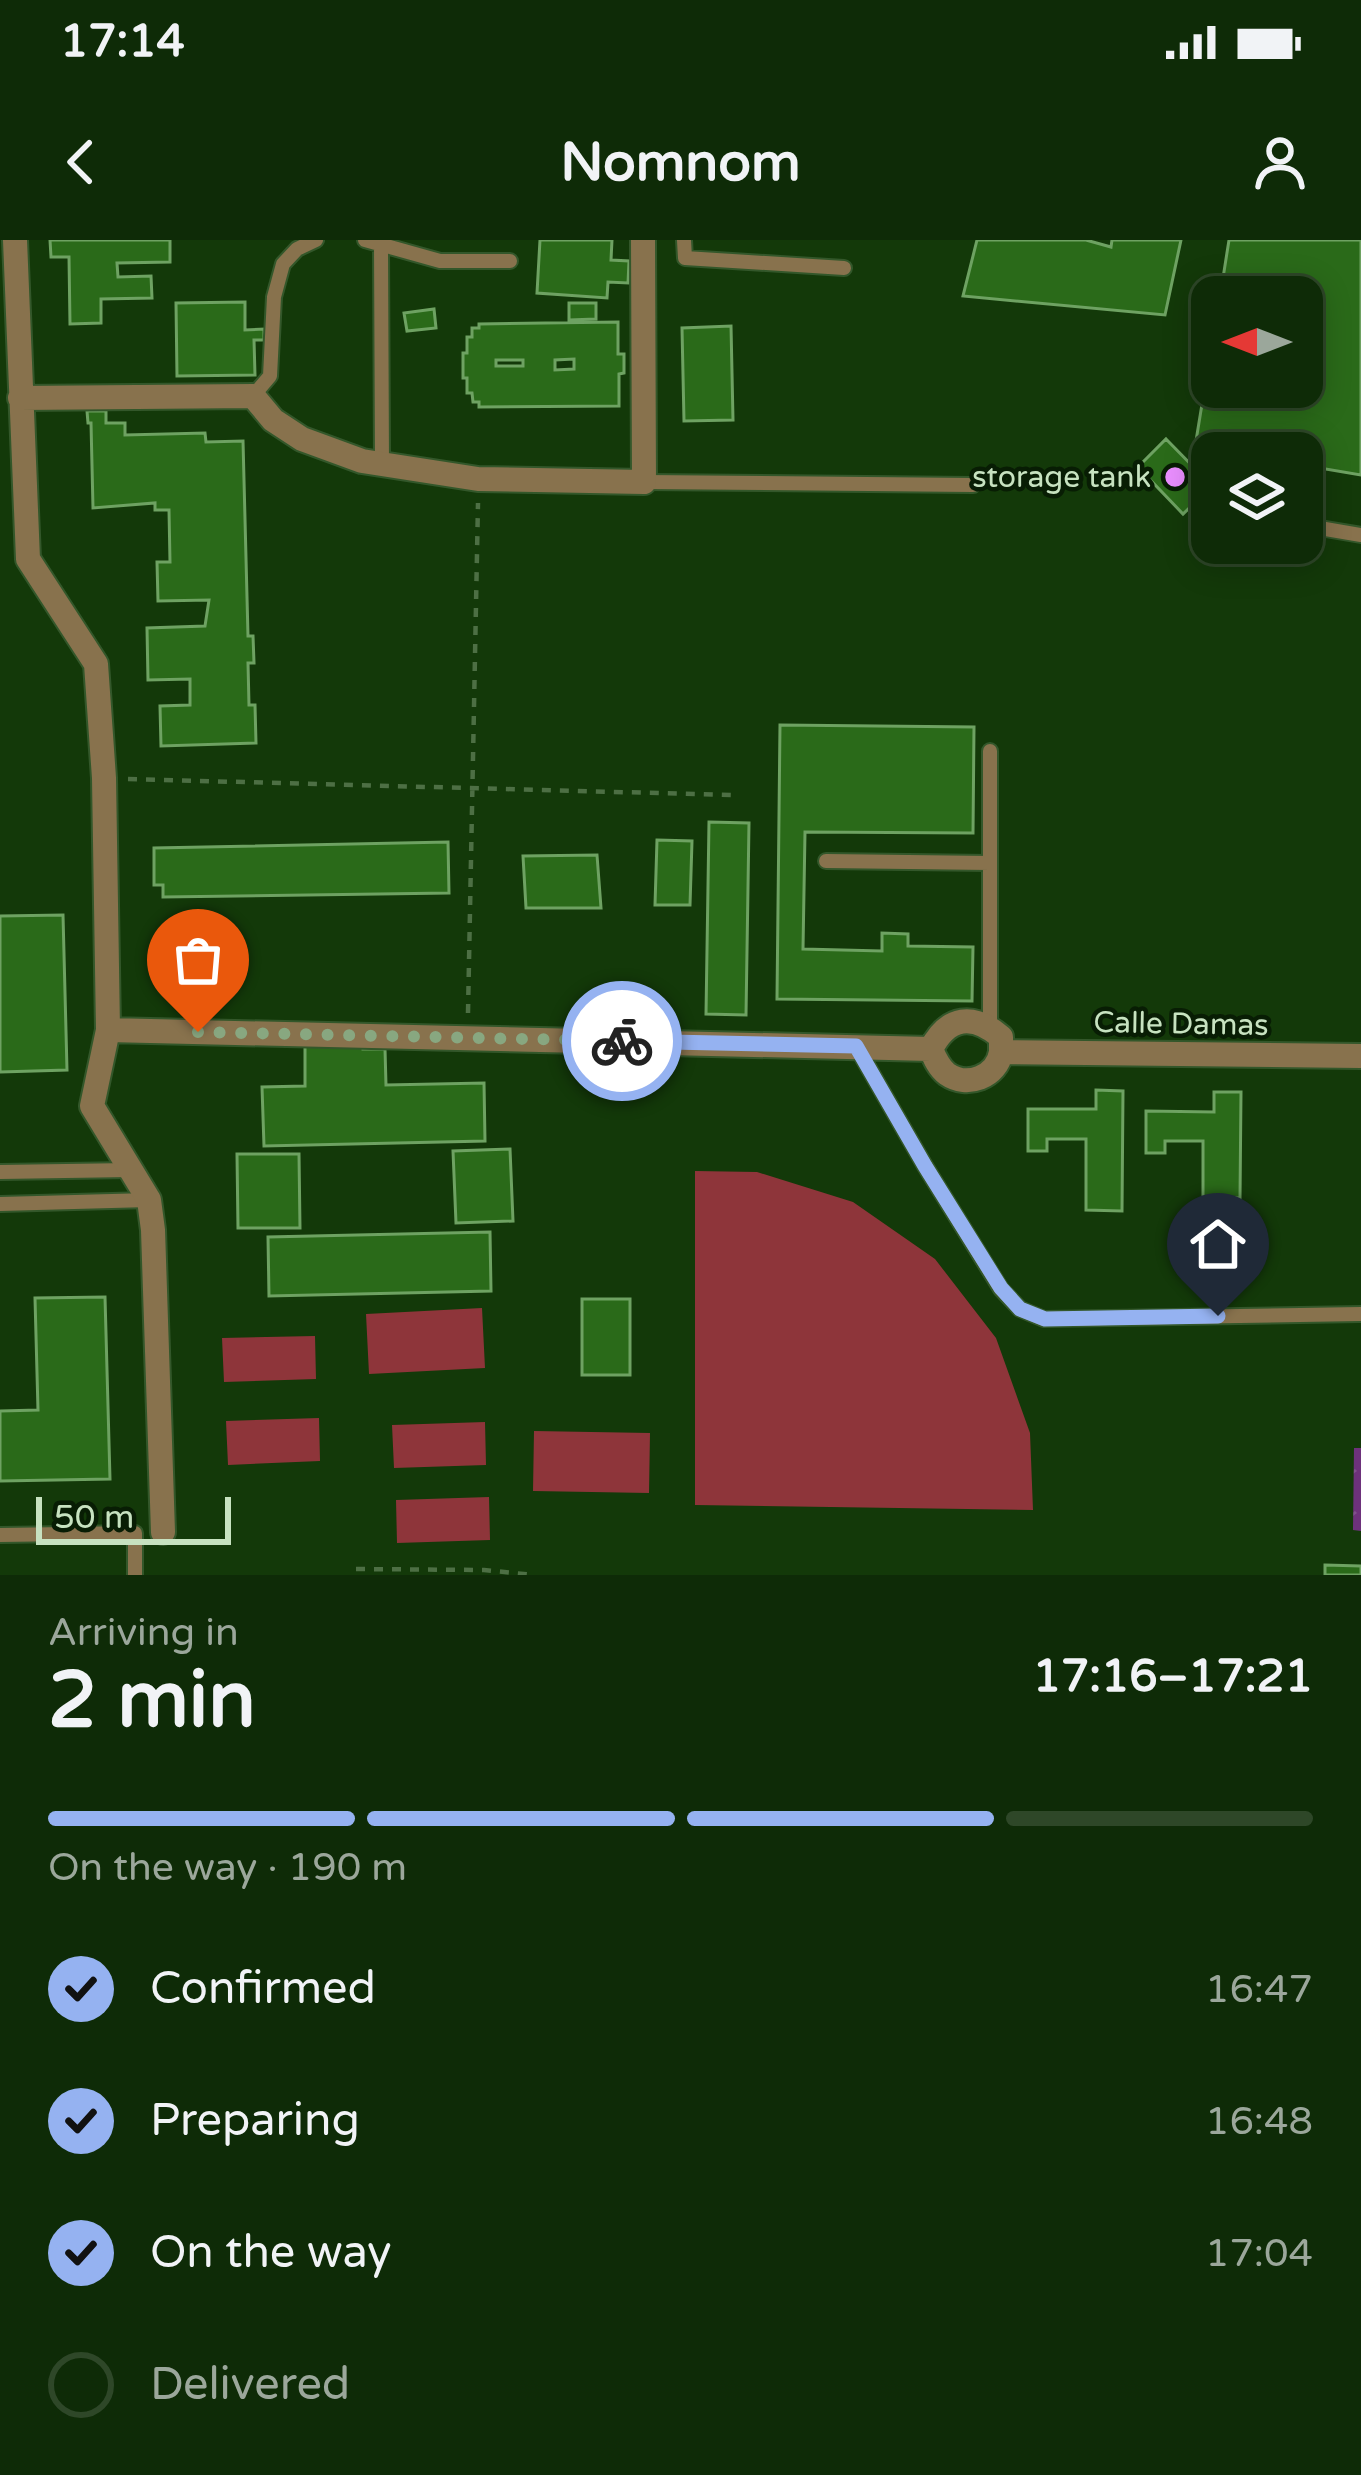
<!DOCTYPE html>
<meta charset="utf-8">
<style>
:root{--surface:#0e2b07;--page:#173311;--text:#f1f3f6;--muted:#9ba79b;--line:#2e4728;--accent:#95b2f1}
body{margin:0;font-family:"Varela Round",sans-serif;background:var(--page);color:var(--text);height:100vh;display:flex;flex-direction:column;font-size:45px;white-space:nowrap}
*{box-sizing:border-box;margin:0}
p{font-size:39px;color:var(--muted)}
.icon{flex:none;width:66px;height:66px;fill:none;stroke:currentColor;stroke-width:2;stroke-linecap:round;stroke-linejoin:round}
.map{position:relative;height:1335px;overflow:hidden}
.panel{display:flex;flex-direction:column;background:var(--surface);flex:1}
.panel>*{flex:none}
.needle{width:78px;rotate:270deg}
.controls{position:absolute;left:1191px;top:36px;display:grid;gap:24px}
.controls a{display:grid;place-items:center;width:132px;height:132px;border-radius:24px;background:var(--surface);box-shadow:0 6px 30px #0003,0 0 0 3px var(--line);font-size:60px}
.scale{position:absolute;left:36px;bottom:30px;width:195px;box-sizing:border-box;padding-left:12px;border:6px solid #c7e2c0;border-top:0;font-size:33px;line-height:42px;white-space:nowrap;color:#c7e2c0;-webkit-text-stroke:9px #081d04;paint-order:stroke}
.pin{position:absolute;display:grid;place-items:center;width:102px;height:102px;color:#fff;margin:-123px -51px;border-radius:50% 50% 50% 0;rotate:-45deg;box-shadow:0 0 12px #0007}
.pin .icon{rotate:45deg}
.courier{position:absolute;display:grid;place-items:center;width:120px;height:120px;margin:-60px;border:9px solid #95b2f1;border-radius:50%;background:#fff;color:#222;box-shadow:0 3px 15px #0007}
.overview em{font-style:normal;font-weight:800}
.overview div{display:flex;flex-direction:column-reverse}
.overview{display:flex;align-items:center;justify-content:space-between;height:204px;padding:0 48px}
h1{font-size:78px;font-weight:800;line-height:90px}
.bar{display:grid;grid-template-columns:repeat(4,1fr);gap:18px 12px;align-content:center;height:144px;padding:0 48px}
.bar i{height:15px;border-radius:9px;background:var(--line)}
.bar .selected{background:var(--accent)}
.bar p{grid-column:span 4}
ol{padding:0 48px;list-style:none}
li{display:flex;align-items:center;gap:36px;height:132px}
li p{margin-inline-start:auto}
li .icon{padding:12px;border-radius:50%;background:var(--accent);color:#111;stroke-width:4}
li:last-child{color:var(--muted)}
li i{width:66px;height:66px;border:6px solid var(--line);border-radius:50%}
.status{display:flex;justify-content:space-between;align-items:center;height:84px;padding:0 60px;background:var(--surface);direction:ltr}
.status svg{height:33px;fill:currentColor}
header{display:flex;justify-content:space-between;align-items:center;height:156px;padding:0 48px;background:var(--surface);font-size:54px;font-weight:800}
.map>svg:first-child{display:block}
.grass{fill:#8e353a}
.water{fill:url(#water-ripples)}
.building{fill:#2a6a19;stroke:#6ea262;stroke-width:3;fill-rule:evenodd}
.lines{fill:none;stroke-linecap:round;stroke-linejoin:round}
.service-casing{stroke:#33572a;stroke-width:18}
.minor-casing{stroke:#33572a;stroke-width:28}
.path{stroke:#4d6f44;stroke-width:4.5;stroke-dasharray:9 9;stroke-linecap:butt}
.service{stroke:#88724d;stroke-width:14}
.minor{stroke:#88724d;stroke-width:24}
.done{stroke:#88a780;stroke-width:12;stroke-dasharray:0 21.6}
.route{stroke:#95b2f1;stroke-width:15}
.poi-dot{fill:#e98efe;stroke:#081d04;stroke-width:4.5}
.labels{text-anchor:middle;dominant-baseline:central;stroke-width:9;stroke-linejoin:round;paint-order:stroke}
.poi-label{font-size:30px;fill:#c7e2c0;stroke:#081d04;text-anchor:end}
.street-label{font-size:30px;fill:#c7e2c0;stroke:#081d04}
</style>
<div class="status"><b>17:14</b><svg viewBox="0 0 49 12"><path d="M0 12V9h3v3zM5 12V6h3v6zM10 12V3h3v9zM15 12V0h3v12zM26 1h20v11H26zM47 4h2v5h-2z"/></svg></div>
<header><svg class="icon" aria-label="back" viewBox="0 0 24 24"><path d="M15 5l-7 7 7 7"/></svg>Nomnom<svg class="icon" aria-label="person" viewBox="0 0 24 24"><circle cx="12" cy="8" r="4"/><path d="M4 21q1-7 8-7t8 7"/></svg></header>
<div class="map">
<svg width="1361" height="1335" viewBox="0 0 1361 1335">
<defs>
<pattern id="water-ripples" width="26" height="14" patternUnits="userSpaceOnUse" patternTransform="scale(3)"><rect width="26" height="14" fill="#6d327b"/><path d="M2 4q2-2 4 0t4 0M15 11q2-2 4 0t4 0" fill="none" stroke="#804f8c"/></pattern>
</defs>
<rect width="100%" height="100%" fill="#133909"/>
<path class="grass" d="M695,931L757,932L853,962L935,1019L996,1098L1030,1193L1033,1270L695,1265Z
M482,1068L485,1128L369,1134L366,1074Z
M315,1096L316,1139L224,1142L222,1098Z
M319,1178L320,1221L228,1225L226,1181Z
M485,1182L486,1225L394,1228L392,1185Z
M534,1191L650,1193L649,1253L533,1251Z
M489,1257L490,1300L397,1303L396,1260Z"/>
<path class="water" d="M1354,1208H1361V1291L1353,1290Z"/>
<path class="building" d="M50,0H170V22L117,23L118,37L151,36L152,58L101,59V83L70,84L69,17H51Z
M540,0H612L611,20L629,21L628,43L608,42L607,58L537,53Z
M977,0H1086L1111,7L1112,0H1181L1165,75L963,56Z
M1229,0H1361V235L1302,225V213H1229L1195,207L1212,103V147H1302V57H1220Z
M245,62V90L264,89V100H254L255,135L177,136L176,63Z
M569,63H596V79L569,80Z
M434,69L436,88L407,91L404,73Z
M618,82V114H624V133L619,134V166L479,167V162H473L472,153H467V138H463V113H467V97H472V88H479V84ZM574,119V129L555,130V120ZM496,120H523V126H496Z
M731,86L733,180L684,181L682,88Z
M87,171H106V183H125V195L205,193L206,202L243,201L248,396H253L254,423H248L249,465H255L256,503L161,506L160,466L190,465V439L148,440L147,388L205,386L209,360L158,361L157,322H170L169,270H155V263L93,268L91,183H88Z
M1166,199L1212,246L1183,274L1138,227Z
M780,485L974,487L973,593L805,592L803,709L882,711V693L908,694V706L973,707L972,761L777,759Z
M709,582L749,583L746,775L706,774Z
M657,600L692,601L690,665H655Z
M448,602L449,653L163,657V645H154V608Z
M597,615L601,668H526L523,616Z
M63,675L67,830L0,832V676Z
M363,803V809H385L386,845L484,843L485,901L264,906L262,847L305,846V805Z
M1096,850L1123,851L1122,971L1086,970V899H1047V911H1028V869H1096Z
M1214,852H1241L1240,958L1203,957V901H1165V913H1146V871L1214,872Z
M510,909L513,981L456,983L453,911Z
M237,914H299L300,988H238Z
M490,992L491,1051L269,1056L268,997Z
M105,1057L110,1239L0,1241V1171L38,1170L35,1058Z
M582,1059H630V1135H582Z
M1325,1325L1361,1326V1335H1325Z"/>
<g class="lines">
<g class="service-casing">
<path id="service" d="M365,0L440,21H510
M684,0L685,18L844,28
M381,4L382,224
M253,156L270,136L274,57L283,24L297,9L316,0
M644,242L973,245
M1302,285L1361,295
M826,621L990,623
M990,787V511
M856,806L925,926L1001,1049L1020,1069L1044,1079L1361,1074
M0,932L131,930
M0,964L149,960
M0,1295L135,1293V1335"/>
</g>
<g class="minor-casing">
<path id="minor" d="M15,0L28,319L96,424L104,538L108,790L92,866L149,960L153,990L163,1292
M20,158L253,156L273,180L302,199L362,221L478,239L644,242L643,0
M108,790L931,809C948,776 973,773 1001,797V812L1361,816
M931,809C935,819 939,828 947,834C967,848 997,837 1001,812"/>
</g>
<path class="path" d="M128,539L731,555
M468,773L478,263
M356,1329L484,1330L534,1335"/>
<use href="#service" class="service"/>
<use href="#minor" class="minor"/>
</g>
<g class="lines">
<path class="done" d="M198,792L622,801"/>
<path class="route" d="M622,801L856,806L925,926L1001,1048L1020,1069L1045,1079L1218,1076"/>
</g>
<circle class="poi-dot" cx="1175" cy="237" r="12"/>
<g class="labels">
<g class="poi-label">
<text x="1151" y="237">storage tank</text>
</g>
<g class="street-label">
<text transform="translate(1181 784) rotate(1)">Calle Damas</text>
</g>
</g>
</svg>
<div class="controls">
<a><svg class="needle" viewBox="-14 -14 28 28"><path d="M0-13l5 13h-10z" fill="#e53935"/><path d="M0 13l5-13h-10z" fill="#9ba79b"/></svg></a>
<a><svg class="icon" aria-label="layers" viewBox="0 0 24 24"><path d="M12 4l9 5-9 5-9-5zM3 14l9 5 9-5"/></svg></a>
</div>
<div class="scale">50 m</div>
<div class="pin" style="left:198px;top:792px;background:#ea580c"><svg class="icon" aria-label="bag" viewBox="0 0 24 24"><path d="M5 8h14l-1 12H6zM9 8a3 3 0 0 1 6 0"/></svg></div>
<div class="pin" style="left:1218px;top:1076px;background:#1f2937"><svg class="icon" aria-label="home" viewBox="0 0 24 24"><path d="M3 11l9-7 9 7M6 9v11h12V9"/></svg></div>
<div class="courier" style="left:622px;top:801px"><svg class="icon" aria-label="bike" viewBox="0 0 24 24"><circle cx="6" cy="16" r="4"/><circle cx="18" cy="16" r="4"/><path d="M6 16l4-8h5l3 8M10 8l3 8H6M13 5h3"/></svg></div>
</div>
<section class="panel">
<div class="overview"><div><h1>2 min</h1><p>Arriving in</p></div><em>17:16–17:21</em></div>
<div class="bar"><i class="selected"></i><i class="selected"></i><i class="selected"></i><i></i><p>On the way · 190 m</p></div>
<ol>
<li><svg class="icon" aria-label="check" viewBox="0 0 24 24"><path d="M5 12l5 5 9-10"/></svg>Confirmed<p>16:47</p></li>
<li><svg class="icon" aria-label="check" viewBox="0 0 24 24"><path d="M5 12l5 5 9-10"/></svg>Preparing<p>16:48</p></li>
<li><svg class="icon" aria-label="check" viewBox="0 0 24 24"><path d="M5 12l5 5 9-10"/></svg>On the way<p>17:04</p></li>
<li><i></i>Delivered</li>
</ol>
</section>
